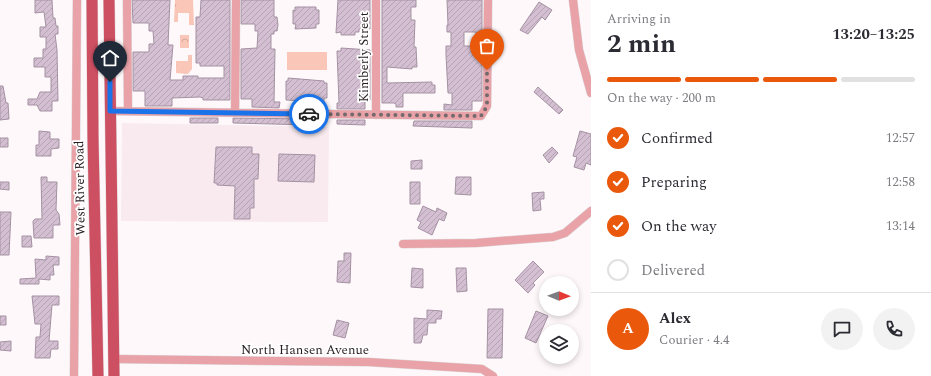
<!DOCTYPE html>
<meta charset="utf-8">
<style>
:root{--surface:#fff;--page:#f2f2f3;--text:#2b2b33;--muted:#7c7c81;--line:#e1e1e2;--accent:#ea580c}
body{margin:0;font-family:Spectral,serif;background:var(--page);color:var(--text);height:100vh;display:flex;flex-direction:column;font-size:15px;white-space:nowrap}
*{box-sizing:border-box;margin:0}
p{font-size:13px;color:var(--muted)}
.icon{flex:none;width:22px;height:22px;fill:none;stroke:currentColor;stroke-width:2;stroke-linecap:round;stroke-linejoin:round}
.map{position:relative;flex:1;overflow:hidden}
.drawer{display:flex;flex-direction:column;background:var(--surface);width:340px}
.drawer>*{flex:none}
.needle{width:26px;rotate:91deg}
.buttons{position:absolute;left:539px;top:276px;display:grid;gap:8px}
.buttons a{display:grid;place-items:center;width:40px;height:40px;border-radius:50%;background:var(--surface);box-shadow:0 2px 6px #0003;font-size:20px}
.pin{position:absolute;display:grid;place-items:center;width:34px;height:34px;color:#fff;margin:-41px -17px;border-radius:50% 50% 50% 0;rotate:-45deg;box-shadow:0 0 4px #0007}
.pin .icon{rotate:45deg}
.courier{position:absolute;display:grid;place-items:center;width:40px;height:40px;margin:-20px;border:3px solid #1a73e8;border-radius:50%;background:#fff;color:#222;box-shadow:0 1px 5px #0007}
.summary em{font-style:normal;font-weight:700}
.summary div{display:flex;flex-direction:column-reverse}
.summary{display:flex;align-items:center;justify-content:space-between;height:68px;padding:0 16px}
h1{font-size:26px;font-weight:700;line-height:30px}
.bar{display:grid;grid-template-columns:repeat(4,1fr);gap:6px 4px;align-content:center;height:48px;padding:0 16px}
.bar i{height:5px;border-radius:3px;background:var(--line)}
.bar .selected{background:var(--accent)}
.bar p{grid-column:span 4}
.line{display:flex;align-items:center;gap:10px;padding:0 16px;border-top:1px solid var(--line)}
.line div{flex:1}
.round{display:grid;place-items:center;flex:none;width:42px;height:42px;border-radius:21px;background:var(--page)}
ol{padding:0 16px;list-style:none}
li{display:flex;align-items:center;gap:12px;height:44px}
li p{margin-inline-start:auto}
li .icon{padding:4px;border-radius:50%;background:var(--accent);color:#fff;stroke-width:4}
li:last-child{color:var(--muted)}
li i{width:22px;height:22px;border:2px solid var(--line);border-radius:50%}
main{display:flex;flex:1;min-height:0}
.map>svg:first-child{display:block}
.built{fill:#f9eaf0}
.grass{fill:url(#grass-tufts)}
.park{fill:url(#park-crowns)}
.pitch{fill:#f9c6b7}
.building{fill:url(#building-hatch);stroke:#a491a2;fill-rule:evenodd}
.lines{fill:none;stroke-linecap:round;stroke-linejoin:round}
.minor-casing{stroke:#dcd5d7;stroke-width:9}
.major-casing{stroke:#dcd5d7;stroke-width:12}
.minor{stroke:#e9a2a7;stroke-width:8}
.major{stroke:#cd4f62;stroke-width:11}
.done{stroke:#726a6d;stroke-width:4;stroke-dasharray:0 7.2}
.route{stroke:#1a73e8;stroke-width:5}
.labels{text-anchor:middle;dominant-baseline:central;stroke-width:3.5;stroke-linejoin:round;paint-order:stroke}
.street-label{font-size:13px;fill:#271d21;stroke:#fff}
</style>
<main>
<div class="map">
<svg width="591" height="376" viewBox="0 0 591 376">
<defs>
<pattern id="grass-tufts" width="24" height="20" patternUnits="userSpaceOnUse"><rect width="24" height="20" fill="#f9c6b7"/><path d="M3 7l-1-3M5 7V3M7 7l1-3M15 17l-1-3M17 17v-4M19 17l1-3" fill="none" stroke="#d5aa9d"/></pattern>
<pattern id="park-crowns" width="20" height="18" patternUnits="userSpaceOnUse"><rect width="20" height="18" fill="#f9c6b7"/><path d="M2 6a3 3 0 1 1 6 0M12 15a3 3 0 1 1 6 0" fill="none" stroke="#d5aa9d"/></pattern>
<pattern id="building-hatch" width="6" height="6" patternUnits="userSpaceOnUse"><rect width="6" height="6" fill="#d3bfd1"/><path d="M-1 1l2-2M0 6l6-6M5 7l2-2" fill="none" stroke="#b5a4b3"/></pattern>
</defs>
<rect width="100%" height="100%" fill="#fef8fa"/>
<path class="built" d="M122,123L329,127L328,222L121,221Z"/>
<path class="grass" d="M175,0H193L194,25H189V13H178V22H174Z
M188,55H192V69L188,74L176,73V61H188Z"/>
<path class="park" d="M180,35H189V48H180Z"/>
<path class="pitch" d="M287,52H327V70H287Z"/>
<path class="building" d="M35,0H52L53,18H55L56,26H58V34H55L57,50L58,101H52V111H40L37,105H28V99H37L40,92H51V77H45V67H34V58H43V49H46V37H40V27H46L44,12L35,13Z
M132,0H170L168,45H173L170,80H183V76H198V78H224V66H200V63H196V17H200L201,0H230V100H203V98L200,97L172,98V106H145V91H133V52H149V44H154L153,31H149V23H133Z
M241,0H274V17H277L278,25L277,31H274V34H271V49H275L274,102H280L279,108L252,107V99H241V49L257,48L258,31H255V24H241Z
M338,0H370V29H359V32H355V35H341V32L336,33Z
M382,0H416V7H411V20H415L414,47H416L417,67H412V69L387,67V83L432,82V85H435V93H403V107H396V104L394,103H382Z
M447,0H482V101H472V110H444V104L452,105V93H448L446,55V46H451V32H447V25H448ZM464,32H476V46H464Z
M539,2L552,10L545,20L542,17L528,34L520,30Z
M295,7H316V10H319V24H316V28L295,29L296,24H293V10L295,11Z
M341,48L370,50V100L365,101V109H337V103H339L337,51H341Z
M288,78L324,81V83H327V98H324V102L286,100V81H288Z
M0,86H3L6,103H8L9,119L0,120Z
M538,87L563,110L559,114L534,92Z
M190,118H218V123H190Z
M233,118L310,119V125L233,123Z
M337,120H365V125L337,124Z
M414,121H472V128L413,126Z
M39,131L50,132V139H59V148L51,149V156H36V145H39Z
M580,131L591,134V165L586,163L584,170L574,167L577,157L573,156Z
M0,138H8V147H0Z
M216,147H252V154H259L258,179H254V208H250V219H234L235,186L217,185V183H214Z
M552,147L558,153L549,163L543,155Z
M279,154L315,155L314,182L278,181Z
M422,160V169H411V161Z
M41,177H47V182H57L56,210L59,214L60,225H53V238H34L33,221L35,219H42Z
M456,177H471V195L455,194Z
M0,182H9V190L0,189Z
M410,182H420V204H410Z
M544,192V199H540L541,210L533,211L532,193Z
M423,206L436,212L437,208L447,213L444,221L439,219L432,235L418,228L421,222L417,220Z
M0,212H11L9,255H0Z
M22,236H31L32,247H22Z
M344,253H351L350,283L337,282L338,261H344Z
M46,256L59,257V265H53L54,275H50V280L39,279V284H20V279L36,278L35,259L46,260Z
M533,261L544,272L533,283L535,285L528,293L515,280Z
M412,268L423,269V288L411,287Z
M456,268H466L467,291L457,292Z
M32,296H59V305H52L49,341H58V349H51L50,358H35L36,337H40L41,324H35Z
M488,309H503L502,358H487Z
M427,310L442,311L441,319H436V323H428L427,335H423L421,343H414V318L427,319Z
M536,311L548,316L536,343L525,338Z
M0,316H6V325H0Z
M337,320L349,323L345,338L333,335Z
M11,341V351L0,350V342Z"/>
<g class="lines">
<g class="minor-casing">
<path id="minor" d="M127,0L128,111
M376,0V115
M573,0L579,50L591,93
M110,111L481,116L487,106L488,0
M235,113L236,0
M403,244L476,243L553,237L565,233L591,211
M114,359L368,362L482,369L493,376
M74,376L77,0"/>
</g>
<g class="major-casing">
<path id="major" d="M92,0L93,139L98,376
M109,0L114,376"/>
</g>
<use href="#minor" class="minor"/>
<use href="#major" class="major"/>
</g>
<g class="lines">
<path class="done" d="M309,114L481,116L487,106V70"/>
<path class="route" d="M110,82V111L309,114"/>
</g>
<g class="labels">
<g class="street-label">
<text transform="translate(364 57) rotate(-90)">Kimberly Street</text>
<text transform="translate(80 188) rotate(-91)">West River Road</text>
<text x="305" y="350">North Hansen Avenue</text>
</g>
</g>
</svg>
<div class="buttons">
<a><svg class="needle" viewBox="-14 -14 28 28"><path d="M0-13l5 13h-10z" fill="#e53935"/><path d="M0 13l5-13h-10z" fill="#7c7c81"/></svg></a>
<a><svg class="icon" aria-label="layers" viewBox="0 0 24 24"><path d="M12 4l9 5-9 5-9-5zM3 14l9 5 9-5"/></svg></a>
</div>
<div class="pin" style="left:487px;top:70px;background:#ea580c"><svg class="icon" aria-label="bag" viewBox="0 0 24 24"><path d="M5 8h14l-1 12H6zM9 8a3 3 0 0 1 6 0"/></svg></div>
<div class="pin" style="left:110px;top:82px;background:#1f2937"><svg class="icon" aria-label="home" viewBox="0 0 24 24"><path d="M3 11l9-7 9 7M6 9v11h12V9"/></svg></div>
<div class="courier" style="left:309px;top:114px"><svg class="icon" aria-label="car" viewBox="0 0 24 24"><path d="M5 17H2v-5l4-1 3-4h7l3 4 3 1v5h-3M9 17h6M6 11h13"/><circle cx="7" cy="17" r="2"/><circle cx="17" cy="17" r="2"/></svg></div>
</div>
<section class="drawer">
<div class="summary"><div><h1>2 min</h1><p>Arriving in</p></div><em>13:20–13:25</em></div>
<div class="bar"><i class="selected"></i><i class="selected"></i><i class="selected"></i><i></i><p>On the way · 200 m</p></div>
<ol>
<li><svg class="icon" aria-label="check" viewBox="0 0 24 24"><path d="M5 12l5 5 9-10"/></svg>Confirmed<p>12:57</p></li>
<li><svg class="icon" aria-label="check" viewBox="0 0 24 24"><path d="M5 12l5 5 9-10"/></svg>Preparing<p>12:58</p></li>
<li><svg class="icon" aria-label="check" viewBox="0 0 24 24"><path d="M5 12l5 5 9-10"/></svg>On the way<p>13:14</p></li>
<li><i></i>Delivered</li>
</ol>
<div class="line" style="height:72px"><b class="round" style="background:var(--accent);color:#fff">A</b><div><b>Alex</b><p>Courier · 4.4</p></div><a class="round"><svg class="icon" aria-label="chat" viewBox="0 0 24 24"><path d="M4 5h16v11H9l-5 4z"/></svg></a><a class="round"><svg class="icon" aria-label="phone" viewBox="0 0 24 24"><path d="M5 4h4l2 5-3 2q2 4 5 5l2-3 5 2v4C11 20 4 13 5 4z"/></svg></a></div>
</section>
</main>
